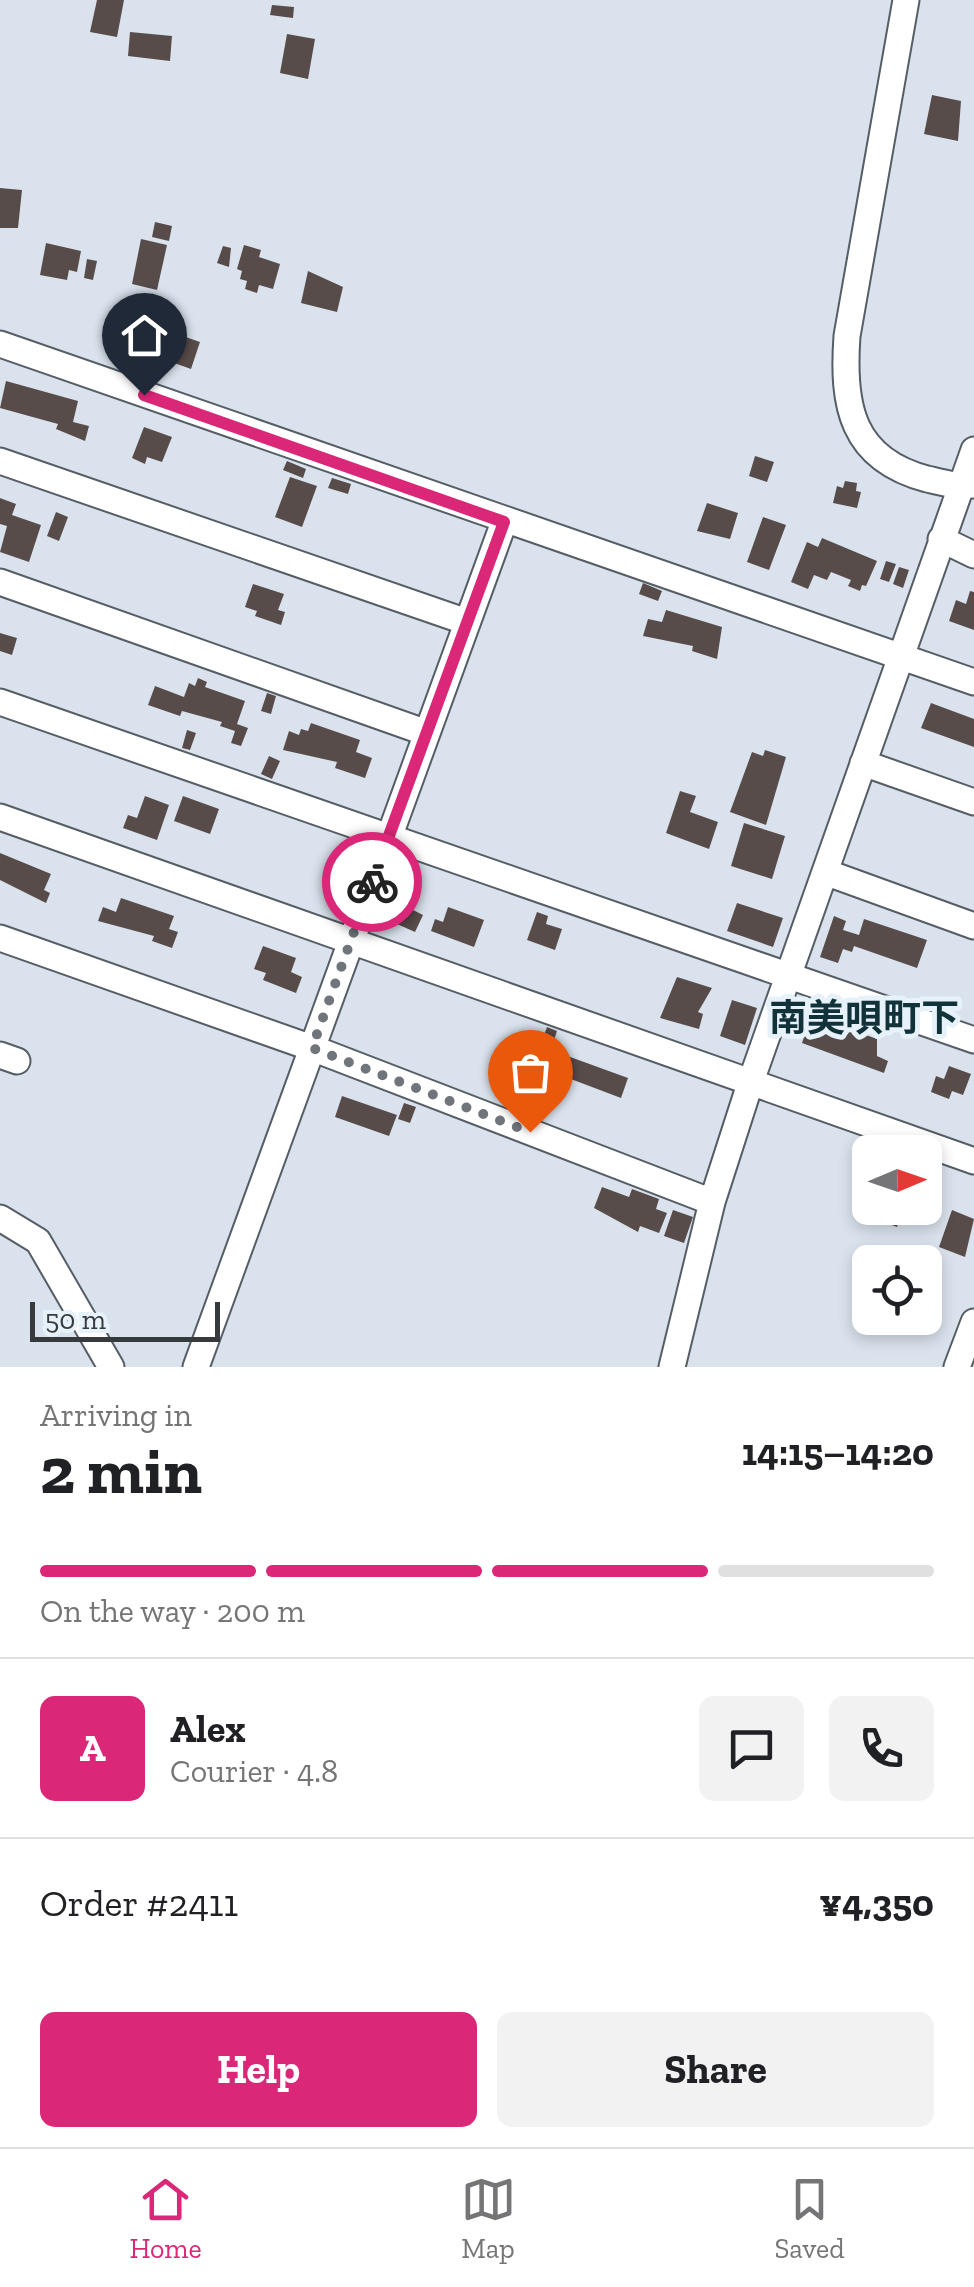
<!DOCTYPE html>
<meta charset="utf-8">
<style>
:root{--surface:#fff;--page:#f2f2f2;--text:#202124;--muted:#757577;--line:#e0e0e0;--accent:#db2777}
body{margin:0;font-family:"Zilla Slab","Noto Sans JP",serif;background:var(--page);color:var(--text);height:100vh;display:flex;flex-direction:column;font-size:38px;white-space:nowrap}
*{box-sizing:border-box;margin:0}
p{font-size:32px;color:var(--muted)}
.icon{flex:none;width:55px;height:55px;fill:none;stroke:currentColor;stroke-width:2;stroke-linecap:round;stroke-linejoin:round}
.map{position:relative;height:1367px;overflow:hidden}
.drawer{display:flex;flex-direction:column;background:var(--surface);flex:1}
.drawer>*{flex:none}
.needle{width:65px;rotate:88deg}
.fabs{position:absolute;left:852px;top:1135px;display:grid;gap:20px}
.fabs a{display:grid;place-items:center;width:90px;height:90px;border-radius:15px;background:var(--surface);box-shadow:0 5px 15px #0003;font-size:50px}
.scale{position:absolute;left:30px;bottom:25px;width:190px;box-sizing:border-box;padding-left:10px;border:5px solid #363a3d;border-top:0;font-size:28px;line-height:35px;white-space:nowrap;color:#363a3d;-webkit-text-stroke:8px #e7f1fa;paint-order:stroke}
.pin{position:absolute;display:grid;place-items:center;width:85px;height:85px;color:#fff;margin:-102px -42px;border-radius:50% 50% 50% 0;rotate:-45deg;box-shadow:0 0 10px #0007}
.pin .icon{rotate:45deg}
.courier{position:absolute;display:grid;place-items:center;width:100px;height:100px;margin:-50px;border:8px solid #db2777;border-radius:50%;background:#fff;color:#222;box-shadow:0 2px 12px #0007}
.headline em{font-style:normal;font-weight:800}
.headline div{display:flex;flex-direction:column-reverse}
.headline{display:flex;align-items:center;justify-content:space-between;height:170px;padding:0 40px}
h1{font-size:65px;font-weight:800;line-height:75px}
.bar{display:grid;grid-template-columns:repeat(4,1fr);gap:15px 10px;align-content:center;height:120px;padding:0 40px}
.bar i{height:12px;border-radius:8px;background:var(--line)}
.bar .current{background:var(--accent)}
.bar p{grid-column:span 4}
.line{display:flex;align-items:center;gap:25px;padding:0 40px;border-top:2px solid var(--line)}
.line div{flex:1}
.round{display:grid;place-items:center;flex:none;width:105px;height:105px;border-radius:15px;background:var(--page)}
.cta{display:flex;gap:20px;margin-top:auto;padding:20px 40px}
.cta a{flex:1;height:115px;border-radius:15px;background:var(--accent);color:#fff;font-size:40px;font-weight:800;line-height:115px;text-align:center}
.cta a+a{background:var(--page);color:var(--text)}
.tabs{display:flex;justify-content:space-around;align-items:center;height:140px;border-top:2px solid var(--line);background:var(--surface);font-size:28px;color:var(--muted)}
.tabs a{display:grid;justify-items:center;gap:5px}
.tabs .current{color:var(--accent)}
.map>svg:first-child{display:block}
.building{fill:#584c4a}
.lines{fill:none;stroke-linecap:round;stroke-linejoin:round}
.minor-casing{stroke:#555d65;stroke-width:29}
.minor{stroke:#fff;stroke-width:25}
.done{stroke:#6f757b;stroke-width:10;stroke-dasharray:0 18}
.route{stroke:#db2777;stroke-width:12}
.labels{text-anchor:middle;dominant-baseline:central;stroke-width:10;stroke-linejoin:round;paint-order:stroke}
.quarter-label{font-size:38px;font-weight:bold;fill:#12323a;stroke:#e7f1fa}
</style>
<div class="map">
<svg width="974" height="1367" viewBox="0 0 974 1367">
<rect width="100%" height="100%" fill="#dae3ed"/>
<path class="building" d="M97,0H124L117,37L90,32Z
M272,5L294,7L293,18L270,15Z
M130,32L172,36L170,61L128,56Z
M287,34L315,39L308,79L280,73Z
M932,95L961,101L958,141L924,134Z
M0,188L22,190L18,228H0Z
M155,222L172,226L169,241L152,237Z
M141,239L167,245L157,290L132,284Z
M46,243L81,251L77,272L69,270L67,280L40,275Z
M244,245L261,250L259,257L280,264L273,289L259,285L257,293L245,289L247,281L240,279L242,271L237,269Z
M223,246L231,248L229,267L217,263Z
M87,259L97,261L93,280L84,278Z
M308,271L343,287L337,312L301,303Z
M154,326L200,342L191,369L163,359L168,344L150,338Z
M6,381L78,401L73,422L89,426L85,441L56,429L58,424L0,408Z
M144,427L172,437L162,462L147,457L145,464L132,458Z
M755,456L774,462L767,482L749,476Z
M287,461L306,469L303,478L283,470Z
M290,477L317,486L302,527L275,517Z
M332,478L351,484L348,494L328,488Z
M845,481L857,483L856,491L861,492L857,508L833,503L837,486L843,488Z
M0,498L16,504L12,515L41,525L29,562L0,552L7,526L0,524Z
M707,503L738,513L730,539L697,531Z
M56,512L68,517L59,541L47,536Z
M763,517L786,525L769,570L747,562Z
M822,538L877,561L866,586L862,585L860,591L848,586L851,580L831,572L827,580L814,575L808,589L791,582L807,542L818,547Z
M886,561L896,564L889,582L880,579Z
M899,567L909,570L903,588L893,584Z
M643,583L662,591L658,601L639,594Z
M253,584L284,594L278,610L285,612L281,625L255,616L257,611L245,607Z
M970,591L974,592V630L949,621L956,600L966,604Z
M666,610L722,627L717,659L692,651L693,646L643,636L648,619L662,622Z
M0,633L17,638L12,655L0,651Z
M198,678L207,682L205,687L245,701L237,724L248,728L241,746L231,743L235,731L220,726L222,722L182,711L180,716L148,705L155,686L184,697L189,683L195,686Z
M267,693L276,696L271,714L261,711Z
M931,703L974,719V747L921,728Z
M311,723L360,740L356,752L372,758L365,778L335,768L337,762L283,750L289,731L299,735L301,729L308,731Z
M187,730L196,733L190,750L182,748Z
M765,750L786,757L766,825L730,812L752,752L763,756Z
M269,756L280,761L272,779L261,774Z
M680,791L696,796L690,812L718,822L709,849L666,833Z
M145,796L169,805L157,840L123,828L128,815L137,818Z
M183,796L219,809L210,834L174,821Z
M744,823L785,836L772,879L731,866Z
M0,853L51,874L44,890L50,893L46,903L0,880Z
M121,898L174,916L169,929L178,932L172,948L152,941L154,936L98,921L103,907L116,912Z
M737,903L783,918L773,947L727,931Z
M405,906L423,915L415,932L397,924Z
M448,907L484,920L474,947L431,931L435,919L443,922Z
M537,912L548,916L546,924L562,929L555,950L527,940Z
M834,916L846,921L843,930L859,935L864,919L927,940L917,968L854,946L852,952L843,949L838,963L820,957Z
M263,946L296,958L291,972L302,977L296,993L263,980L266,973L254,969Z
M677,977L712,988L698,1012L703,1014L699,1029L660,1018Z
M732,1000L757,1008L745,1045L720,1036Z
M831,1022L877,1039V1056L888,1061L884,1073L802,1043L806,1031L817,1035L820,1025L828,1028Z
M547,1027L557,1031L550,1052L539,1049Z
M562,1054L628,1078L621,1098L555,1073Z
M949,1066L971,1074L963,1095L952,1091L949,1099L931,1092L936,1076L944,1079Z
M342,1096L397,1115L389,1136L335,1117Z
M404,1103L416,1107L410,1123L398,1119Z
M602,1187L629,1197L632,1189L659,1199L656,1209L667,1213L659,1233L640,1226L638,1232L594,1208Z
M883,1208H920L913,1225L899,1220L897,1227L879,1220Z
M673,1210L693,1217L684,1243L664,1236Z
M952,1210L974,1219L965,1257L939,1247Z"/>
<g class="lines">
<g class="minor-casing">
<path id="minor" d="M906,0L847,336C842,405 851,459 927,479C944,483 957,487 974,485
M0,344L974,682
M0,461L467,622
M941,539L974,555
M0,582L427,733
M0,702L974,1040
M863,763L974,802
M0,817L974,1161
M825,872L974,926
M0,938L312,1048L712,1202
M0,1055L17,1061
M0,1218L38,1241L111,1367
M196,1367L504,522
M672,1367L712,1202L750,1084L974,450
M957,1367L974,1322"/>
</g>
<use href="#minor" class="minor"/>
</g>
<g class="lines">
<path class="done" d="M372,882L312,1048L530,1132"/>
<path class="route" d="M144,395L504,522L372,882"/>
</g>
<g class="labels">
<g class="quarter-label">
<text x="864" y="1018">南美唄町下</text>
</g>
</g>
</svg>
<div class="fabs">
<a><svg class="needle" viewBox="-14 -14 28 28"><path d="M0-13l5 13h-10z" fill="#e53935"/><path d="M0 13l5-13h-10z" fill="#757577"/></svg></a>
<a><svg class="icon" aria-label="locate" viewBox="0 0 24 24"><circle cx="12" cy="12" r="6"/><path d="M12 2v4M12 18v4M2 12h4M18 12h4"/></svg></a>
</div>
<div class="scale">50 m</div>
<div class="pin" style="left:530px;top:1132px;background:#ea580c"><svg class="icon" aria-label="bag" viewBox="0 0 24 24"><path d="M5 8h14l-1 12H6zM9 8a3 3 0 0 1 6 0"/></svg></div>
<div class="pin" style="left:144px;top:395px;background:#1f2937"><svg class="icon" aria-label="home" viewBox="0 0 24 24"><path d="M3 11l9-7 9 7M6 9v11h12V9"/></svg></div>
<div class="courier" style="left:372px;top:882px"><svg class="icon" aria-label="bike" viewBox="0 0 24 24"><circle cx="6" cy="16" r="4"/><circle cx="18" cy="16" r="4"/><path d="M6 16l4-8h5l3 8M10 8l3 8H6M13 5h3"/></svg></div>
</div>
<section class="drawer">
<div class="headline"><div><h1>2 min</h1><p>Arriving in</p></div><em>14:15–14:20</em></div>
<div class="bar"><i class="current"></i><i class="current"></i><i class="current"></i><i></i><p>On the way · 200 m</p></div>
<div class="line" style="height:180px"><b class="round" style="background:var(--accent);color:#fff">A</b><div><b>Alex</b><p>Courier · 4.8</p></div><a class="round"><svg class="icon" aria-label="chat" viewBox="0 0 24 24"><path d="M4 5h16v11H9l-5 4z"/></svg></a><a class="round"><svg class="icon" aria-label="phone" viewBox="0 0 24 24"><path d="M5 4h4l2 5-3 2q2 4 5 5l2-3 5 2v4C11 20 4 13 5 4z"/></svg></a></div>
<div class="line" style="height:130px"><div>Order #2411</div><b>¥4,350</b></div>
<div class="cta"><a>Help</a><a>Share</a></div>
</section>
<nav class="tabs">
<a class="current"><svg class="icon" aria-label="home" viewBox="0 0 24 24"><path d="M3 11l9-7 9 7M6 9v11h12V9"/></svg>Home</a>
<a><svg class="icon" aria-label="map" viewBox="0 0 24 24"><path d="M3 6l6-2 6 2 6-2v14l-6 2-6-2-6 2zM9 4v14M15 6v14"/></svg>Map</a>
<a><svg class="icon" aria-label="saved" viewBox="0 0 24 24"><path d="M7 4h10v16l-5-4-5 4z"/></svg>Saved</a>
</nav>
